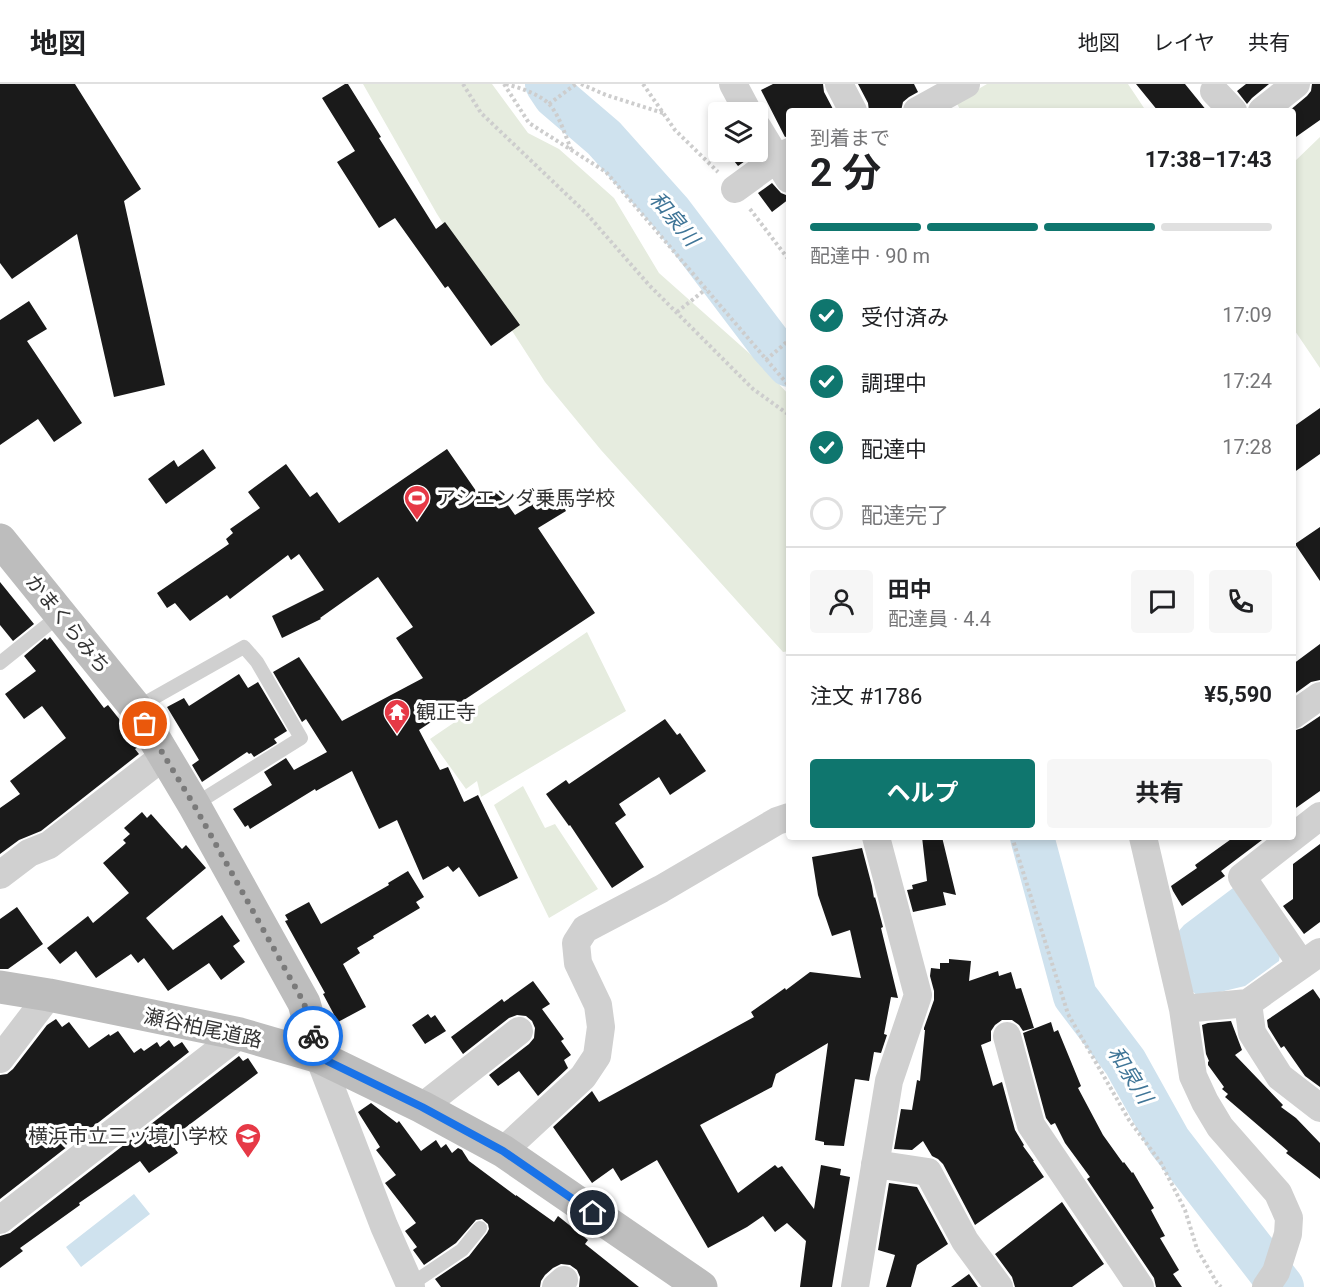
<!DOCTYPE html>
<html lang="ja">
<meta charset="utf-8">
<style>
:root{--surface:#fff;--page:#f6f6f6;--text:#202124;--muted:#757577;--line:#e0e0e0;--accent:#0f766e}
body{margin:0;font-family:Roboto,"Noto Sans JP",sans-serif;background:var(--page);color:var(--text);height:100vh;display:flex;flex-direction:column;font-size:22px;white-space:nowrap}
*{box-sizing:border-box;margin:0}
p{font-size:20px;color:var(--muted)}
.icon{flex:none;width:33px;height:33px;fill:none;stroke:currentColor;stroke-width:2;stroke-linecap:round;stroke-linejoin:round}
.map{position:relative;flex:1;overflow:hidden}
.side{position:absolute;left:786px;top:24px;width:510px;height:732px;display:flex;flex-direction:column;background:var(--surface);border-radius:6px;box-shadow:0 3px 9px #0003}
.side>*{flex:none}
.fabs{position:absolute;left:708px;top:18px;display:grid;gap:12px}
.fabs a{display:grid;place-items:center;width:60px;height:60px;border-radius:6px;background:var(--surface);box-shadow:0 3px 9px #0003;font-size:30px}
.pin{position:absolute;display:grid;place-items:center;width:51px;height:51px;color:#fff;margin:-26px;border:3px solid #fff;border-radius:50%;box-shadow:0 2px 6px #0007}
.courier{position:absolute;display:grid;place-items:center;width:60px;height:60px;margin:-30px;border:4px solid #1a73e8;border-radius:50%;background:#fff;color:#222;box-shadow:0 2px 8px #0007}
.overview em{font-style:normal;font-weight:700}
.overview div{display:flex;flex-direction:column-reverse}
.overview{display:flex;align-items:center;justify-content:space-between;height:102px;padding:0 24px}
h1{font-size:39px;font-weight:700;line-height:45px}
.bar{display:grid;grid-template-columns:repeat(4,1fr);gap:9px 6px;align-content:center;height:72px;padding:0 24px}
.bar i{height:8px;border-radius:4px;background:var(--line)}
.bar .current{background:var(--accent)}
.bar p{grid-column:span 4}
.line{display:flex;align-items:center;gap:15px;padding:0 24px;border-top:2px solid var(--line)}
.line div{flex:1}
.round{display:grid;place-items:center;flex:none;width:63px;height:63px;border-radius:6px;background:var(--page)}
ol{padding:0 24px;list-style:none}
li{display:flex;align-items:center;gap:18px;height:66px}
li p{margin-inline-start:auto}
li .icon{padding:6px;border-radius:50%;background:var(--accent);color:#fff;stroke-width:4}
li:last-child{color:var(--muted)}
li i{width:33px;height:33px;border:3px solid var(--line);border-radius:50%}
.button{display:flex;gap:12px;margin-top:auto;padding:12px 24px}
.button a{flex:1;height:69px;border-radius:6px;background:var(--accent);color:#fff;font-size:24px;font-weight:700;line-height:69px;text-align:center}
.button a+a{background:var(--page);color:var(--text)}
header{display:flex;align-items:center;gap:36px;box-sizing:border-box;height:84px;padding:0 30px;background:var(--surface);border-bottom:2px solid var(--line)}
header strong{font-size:28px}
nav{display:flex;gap:33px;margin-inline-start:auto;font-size:21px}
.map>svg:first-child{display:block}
.green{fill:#e6ecdf}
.water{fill:#cfe2ee}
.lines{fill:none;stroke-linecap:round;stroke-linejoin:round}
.river{stroke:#cfe2ee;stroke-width:44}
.building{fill:#1a1a1a}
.path{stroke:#cdcdcd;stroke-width:4;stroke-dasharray:3 3;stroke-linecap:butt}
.lane{stroke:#d0d0d0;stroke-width:14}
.street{stroke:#d0d0d0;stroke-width:28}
.secondary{stroke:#bdbdbd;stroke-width:33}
.done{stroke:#7a7a7a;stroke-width:6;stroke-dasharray:0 10.8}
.route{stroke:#1a73e8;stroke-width:8}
.labels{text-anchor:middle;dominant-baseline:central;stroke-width:6;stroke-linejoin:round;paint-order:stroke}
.poi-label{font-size:20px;fill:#333;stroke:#fff;text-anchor:start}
.street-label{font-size:20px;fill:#333;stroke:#fff}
.water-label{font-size:21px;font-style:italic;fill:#3f7597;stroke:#fff}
</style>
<header>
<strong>地図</strong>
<nav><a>地図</a><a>レイヤ</a><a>共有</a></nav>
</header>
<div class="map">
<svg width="1320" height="1203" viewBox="0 0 1320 1203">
<rect width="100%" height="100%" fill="#fff"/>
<path class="green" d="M363,0H492L528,49L559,65L614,114L659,189L758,277L789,311V567L783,568L601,366L545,298L437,130Z
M987,0H1128L1146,27H961L956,18Z
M1320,53V284L1293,244V79Z
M587,548L626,627L481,713L477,697L466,705L430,655Z
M523,702L545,744L555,740L598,805L549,834L494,721Z"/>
<path class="water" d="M1233,804L1280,870L1279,877L1245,902L1199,913L1192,907L1177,849L1184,841Z
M134,1110L150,1130L81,1183L66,1163Z"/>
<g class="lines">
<path class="river" d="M547,0L555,12L604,54L671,129L771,261L789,281
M1032,753L1075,912L1125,978L1169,1057L1282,1203"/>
</g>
<path class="building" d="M0,0H75L141,105L124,117L165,301L114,313L77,150L12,195L0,179Z
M345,0H348L381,53L379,54L436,145L445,138L520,241L491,262L448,202L445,204L395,134L379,144L337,78L355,67L322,14Z
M773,0H823L824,8L834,27H789V52L785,53L761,6Z
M858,0H914L918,8L909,13L903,18L901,27H869L868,19Z
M1136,0H1185L1207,27H1158Z
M1246,0H1269L1252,14L1247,20L1237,7Z
M1312,0H1320V36L1293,55V27H1289L1307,12L1311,7Z
M727,68H753L755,70L738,82Z
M772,99L781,109L786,111L789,115L772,128L758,109Z
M29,217L47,245L27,257L82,339L54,358L38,335L0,361V236Z
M1320,324V370L1293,389V343Z
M203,365L216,384L166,420L148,395L174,376L178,383Z
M447,365L483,417L498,407L515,431L555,407L566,427L538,444L595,529L419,646L440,686L448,683L464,718L478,711L518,794L479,813L459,783L453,788L448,782L423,796L397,736L379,745L352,687L316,707L315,705L250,745L248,741L245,743L233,725L272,701L264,688L286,674L294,686L327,668L306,635L302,638L273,588L299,573L342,637L423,594L396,554L413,543L378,493L320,534L321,535L282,554L272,532L324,506L299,470L291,476L288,471L230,515L227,511L190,537L175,519L167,524L157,509L229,460L226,455L233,449L230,445L260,424L248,408L286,380L310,413L317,408L339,439Z
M1320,443V497L1295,460Z
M0,498L34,540L13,557L0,541Z
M50,553L104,624L108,621L124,641L138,663L135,665L139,670L41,747L19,756L0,770V724L20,710L10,697L66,654L42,622L24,635L5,610L36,587L24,572L45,554L47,556Z
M1320,560V596L1311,598L1293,611V580Z
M239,590L248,604L258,598L287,647L274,655L277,659L254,673L251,669L249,670L247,668L202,698L192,681L199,676L167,623L184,614L189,622Z
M1320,632V707L1293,726V647L1302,644Z
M665,635L677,651L680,649L706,687L670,711L659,693L619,720L626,731L615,739L644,783L612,804L570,741L569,742L546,710L566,696L569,700Z
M142,728L147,734L151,730L182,765L186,761L206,784L146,834L173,866L222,831L240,857L233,862L245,878L221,896L209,879L168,907L144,874L138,879L131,870L96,894L76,867L60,880L47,864L88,832L93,839L129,809L103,779L126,759L123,756L130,750L124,744Z
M922,753H942L956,811L943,808L946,821L913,828L907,806L913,805L912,801L927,797Z
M1234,753H1266L1221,787L1225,792L1182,822L1173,807L1171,802L1197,784L1195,781Z
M1320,760V838L1304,850L1283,822L1293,815V780Z
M862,764L872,802L874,814L875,813L883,843L881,844L898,914L891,913L884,950L887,951L881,969L874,968L869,997L855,995L844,1062L824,1061V1058L815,1056L828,959L776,990L772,1003L700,1041L738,1109L775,1081L778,1084L782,1082L814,1125L821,1081L841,1085L840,1091L850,1093L832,1203H800L806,1157L787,1139L775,1148L763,1132L747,1143L708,1164L657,1076L621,1097L613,1084L592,1099L553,1043L592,1007L599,1018L754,933L751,928L785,904L786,906L810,888L861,894L850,846L832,852L818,811L812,773Z
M408,787L424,813L416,818L420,824L373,852L374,854L357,864L360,869L343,880L366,923L338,938L323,910L325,909L285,837L288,836L285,831L309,818L321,840L389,801L388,799Z
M17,823L43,860L8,885H0V835Z
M949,875L971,877L969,897L998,887L999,892L1011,888L1016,905L1021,904L1034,944L1023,947L1019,941L1012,936H1002L995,941L991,947V957L981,961L993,1002L1002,998L1015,1046L1024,1061L1023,1062L1034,1077H1033L1044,1093L975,1141L943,1080L938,1075L932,1072L923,1057L912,1066L894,1065L901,1025L912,1026L917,996L920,997L925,946H924V944L934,916V907L930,892L931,884L940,885V879H949Z
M533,897L550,920L542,925L564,955L561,957L571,971L564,976L568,984L538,1012L519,987L498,1002L489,991L529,960L534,954L535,944L532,937L526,932L517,931L509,934L463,970L451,953L502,915L504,918Z
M1313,905L1320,915V1003L1305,992L1284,962L1281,964L1268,943L1267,936Z
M428,930L431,934L435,931L446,947L425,960L412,941Z
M56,935L62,943L69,938L89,964L109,950L110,952L118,947L134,969L141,964L144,967L157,958L160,963L169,956L174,963L182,958L189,968L0,1115V991L7,990L13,985L47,941Z
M1231,937L1242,966L1235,971L1283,1021L1281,1023L1296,1034L1320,1059V1095L1286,1069L1288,1067L1225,1013L1228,1010L1222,1005L1224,1003L1208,981V978L1209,977L1206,970L1202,941L1208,939Z
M1051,938L1054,948L1058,946L1081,1002L1078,1004L1103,1051L1123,1079L1124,1078L1132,1089L1133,1088L1154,1124L1151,1126L1165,1152L1160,1154L1179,1186L1173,1190L1182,1203H1156L1154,1194L1087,1095L1090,1093L1065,1059L1055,1039L1051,1041L1046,1034L1023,949Z
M239,972L243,977L248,974L258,989L169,1056L178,1069L149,1089L140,1077L79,1119L80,1121L20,1164L23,1167L0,1184V1152L10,1149Z
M371,1019L397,1039L399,1037L421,1067L436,1056L441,1064L446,1060L452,1069L458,1064L462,1066L469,1077L516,1112V1111L554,1138L558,1132L588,1156L585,1160L639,1203H579L580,1193L577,1186L570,1181L561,1180L553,1184L545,1191L541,1197L540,1203H441L435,1195L469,1172L487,1149L489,1145L488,1140L482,1135L476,1136L456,1159L424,1181L413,1166L417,1163L405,1147L416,1139L385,1099L396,1091L376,1066L380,1063L358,1028Z
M889,1099L917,1103L948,1160L917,1181L911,1203H886L895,1171L878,1166Z
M1062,1118L1104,1180L1072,1203H1015L1012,1193L995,1170Z
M969,1190L978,1203H951Z"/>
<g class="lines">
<path class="path" d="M463,0L481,29L586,129L649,201L753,305L789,331
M504,0L529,39L606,88L789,302
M506,0C520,4 540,10 550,21C560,33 565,51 571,65
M581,0L606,11L663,29
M643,0L675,46L718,88
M549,20L576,0
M750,125L789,176
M677,228L706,205
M766,276L789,256
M1012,753L1068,930L1129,1036L1161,1079L1185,1126L1197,1165L1217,1199L1221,1203"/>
<path class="lane" d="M0,579L60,531
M136,624L244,563L257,578L301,654L194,721
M410,1201L462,1166L480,1144"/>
<path class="street" d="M733,0L748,28
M839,0L853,27
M1214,7L1233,27
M917,27L966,0
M1262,27L1296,0
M758,44L789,95
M735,105L776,75L789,68
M1293,631L1320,612
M1143,753L1183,925L1193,992L1205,1018L1220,1043L1278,1109L1289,1134L1288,1150L1276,1188L1266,1203
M1293,753L1242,793L1302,881
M1293,753L1320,732
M0,791L29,769L49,761L164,672
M1248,919L1252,949L1280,993L1320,1024
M1183,925L1248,919L1320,868
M1007,952L1031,1041L1140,1203
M319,973L384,1142L411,1203
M0,975L49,911
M422,1023L519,947
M503,1067L583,993L597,972L601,943L598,921L578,879L576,859L585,845L661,805L777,737L789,733
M875,1080L928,1088L965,1157L999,1203
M0,1136L240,950
M556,1203L564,1196
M855,1203L889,997L918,911L876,753"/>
<path class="secondary" d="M0,456L136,624L194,721L304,919L319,973
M0,903L49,911L240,950L319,973L422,1023L503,1067L701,1203"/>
</g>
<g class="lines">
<path class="done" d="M145,640L194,721L304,919L313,952"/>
<path class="route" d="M313,952L319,973L422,1023L503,1067L593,1129"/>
</g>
<defs>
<g id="stadium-pin" transform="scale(1.35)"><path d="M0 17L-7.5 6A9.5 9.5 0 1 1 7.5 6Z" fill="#e63946" stroke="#fff"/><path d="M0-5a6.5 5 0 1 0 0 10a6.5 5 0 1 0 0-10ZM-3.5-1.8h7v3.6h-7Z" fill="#fff"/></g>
<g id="temple-pin" transform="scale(1.35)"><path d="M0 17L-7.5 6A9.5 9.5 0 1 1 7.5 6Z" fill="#e63946" stroke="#fff"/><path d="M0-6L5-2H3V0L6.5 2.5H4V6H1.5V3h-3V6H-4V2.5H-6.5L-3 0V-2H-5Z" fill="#fff"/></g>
<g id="school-pin" transform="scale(1.35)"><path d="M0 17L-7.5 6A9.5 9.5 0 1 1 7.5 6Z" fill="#e63946" stroke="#fff"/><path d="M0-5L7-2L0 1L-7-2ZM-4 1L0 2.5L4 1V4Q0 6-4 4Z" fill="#fff"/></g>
</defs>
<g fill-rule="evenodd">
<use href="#stadium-pin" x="417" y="414"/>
<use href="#temple-pin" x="397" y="628"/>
<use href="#school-pin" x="248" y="1052"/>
</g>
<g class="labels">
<g class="poi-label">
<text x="436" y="414">アシエンダ乗馬学校</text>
<text x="416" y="628">観正寺</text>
<text x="228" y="1052" text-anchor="end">横浜市立三ッ境小学校</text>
</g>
<g class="street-label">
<text transform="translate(68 540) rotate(51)">かまくらみち</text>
<text transform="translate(203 944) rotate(12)">瀬谷柏尾道路</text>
</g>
<g class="water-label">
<text transform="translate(674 135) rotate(50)">和泉川</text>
<text transform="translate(1130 991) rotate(58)">和泉川</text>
</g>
</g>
</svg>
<div class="fabs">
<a><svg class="icon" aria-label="layers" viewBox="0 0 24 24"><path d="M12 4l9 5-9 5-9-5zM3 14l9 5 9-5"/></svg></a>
</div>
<div class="pin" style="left:145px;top:640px;background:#ea580c"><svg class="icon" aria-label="bag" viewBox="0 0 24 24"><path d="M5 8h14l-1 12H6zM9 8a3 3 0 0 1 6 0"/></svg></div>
<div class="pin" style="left:593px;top:1129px;background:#1f2937"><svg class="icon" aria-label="home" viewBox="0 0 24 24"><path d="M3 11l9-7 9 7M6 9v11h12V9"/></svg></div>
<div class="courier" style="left:313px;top:952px"><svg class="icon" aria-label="bike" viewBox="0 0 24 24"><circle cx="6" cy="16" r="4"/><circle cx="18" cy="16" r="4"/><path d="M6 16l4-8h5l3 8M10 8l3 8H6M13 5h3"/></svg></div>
<section class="side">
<div class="overview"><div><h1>2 分</h1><p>到着まで</p></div><em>17:38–17:43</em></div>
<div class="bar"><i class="current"></i><i class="current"></i><i class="current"></i><i></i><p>配達中 · 90 m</p></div>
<ol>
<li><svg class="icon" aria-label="check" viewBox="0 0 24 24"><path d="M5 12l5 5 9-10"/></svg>受付済み<p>17:09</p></li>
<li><svg class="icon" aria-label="check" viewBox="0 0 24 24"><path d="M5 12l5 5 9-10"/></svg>調理中<p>17:24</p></li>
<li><svg class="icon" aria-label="check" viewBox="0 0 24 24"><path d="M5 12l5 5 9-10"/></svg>配達中<p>17:28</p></li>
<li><i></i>配達完了</li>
</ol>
<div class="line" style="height:108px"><a class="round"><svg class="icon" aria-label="person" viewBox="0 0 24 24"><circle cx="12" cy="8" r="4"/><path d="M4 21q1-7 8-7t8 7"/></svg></a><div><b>田中</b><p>配達員 · 4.4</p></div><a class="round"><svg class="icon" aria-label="chat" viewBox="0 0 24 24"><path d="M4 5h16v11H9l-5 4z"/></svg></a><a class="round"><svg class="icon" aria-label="phone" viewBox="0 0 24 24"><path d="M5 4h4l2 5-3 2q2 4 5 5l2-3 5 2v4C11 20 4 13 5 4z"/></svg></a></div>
<div class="line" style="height:78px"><div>注文 #1786</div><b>¥5,590</b></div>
<div class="button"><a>ヘルプ</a><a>共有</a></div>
</section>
</div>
